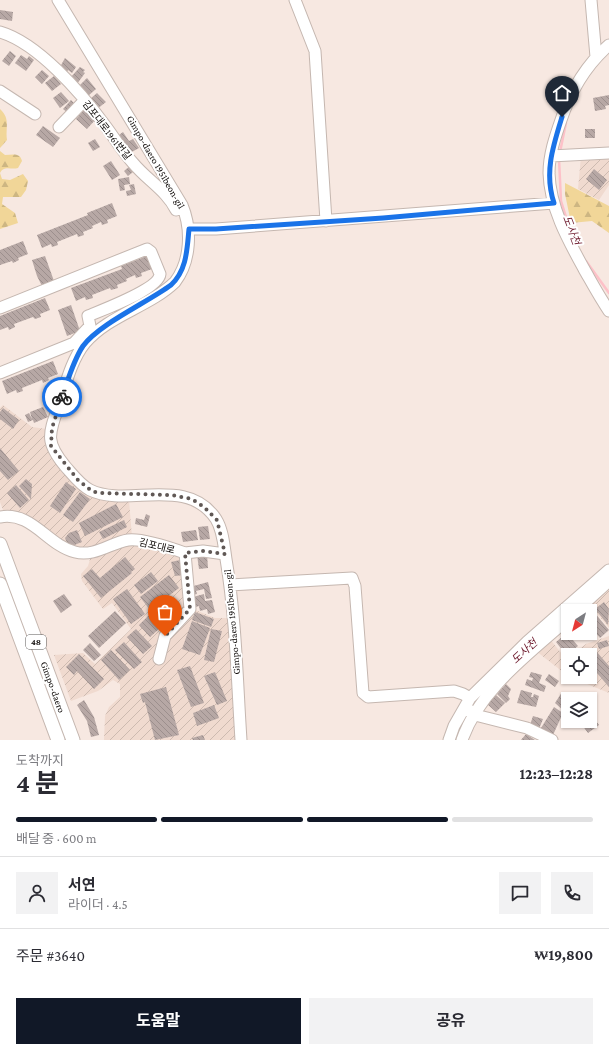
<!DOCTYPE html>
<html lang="ko">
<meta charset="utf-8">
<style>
:root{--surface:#fff;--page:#f2f2f3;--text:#2b2b33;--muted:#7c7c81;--line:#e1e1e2;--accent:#111827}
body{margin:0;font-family:"Crimson Pro","Noto Sans KR",serif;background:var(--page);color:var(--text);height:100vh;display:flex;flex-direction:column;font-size:15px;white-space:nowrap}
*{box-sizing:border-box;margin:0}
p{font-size:13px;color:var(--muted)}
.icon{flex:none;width:22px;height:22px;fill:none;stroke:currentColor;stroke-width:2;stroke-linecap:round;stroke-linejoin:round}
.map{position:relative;height:740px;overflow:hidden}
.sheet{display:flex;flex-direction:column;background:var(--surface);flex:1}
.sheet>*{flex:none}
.needle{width:26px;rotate:216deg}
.fabs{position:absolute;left:561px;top:604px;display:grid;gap:8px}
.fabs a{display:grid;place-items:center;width:36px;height:36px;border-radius:0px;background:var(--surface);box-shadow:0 1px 3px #0004;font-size:20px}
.pin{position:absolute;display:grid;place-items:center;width:34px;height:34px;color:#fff;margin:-41px -17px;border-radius:50% 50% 50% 0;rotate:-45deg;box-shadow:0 0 4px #0007}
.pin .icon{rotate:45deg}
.courier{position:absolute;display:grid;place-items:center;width:40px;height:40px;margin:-20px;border:3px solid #1a73e8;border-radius:50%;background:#fff;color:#222;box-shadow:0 1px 5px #0007}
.summary em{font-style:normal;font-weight:700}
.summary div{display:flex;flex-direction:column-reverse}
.summary{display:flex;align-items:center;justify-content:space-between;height:68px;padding:0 16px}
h1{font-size:26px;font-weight:700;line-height:30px}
.bar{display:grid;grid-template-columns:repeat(4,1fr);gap:6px 4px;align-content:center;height:48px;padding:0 16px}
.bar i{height:5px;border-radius:3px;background:var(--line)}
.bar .current{background:var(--accent)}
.bar p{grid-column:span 4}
.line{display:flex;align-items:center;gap:10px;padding:0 16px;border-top:1px solid var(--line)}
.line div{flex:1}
.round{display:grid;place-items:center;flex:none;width:42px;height:42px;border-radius:0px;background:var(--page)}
.primary-button{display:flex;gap:8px;margin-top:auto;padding:8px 16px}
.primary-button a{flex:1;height:46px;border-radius:0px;background:var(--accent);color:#fff;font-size:16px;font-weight:700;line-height:46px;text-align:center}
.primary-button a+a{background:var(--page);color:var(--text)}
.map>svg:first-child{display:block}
.industrial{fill:url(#industrial-furrows)}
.forest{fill:url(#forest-firs)}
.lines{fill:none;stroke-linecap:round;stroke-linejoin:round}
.stream{stroke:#fdc1c8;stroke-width:2.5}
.building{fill:url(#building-back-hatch)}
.minor-casing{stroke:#c5b7b0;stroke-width:13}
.major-casing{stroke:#c5b7b0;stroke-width:15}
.minor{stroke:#fff;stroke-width:11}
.major{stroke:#fff;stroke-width:13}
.done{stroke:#605855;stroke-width:4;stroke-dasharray:0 7.2}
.route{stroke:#1a73e8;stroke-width:5}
.labels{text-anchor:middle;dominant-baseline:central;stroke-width:4;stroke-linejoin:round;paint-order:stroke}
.shield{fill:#fff;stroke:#575453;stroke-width:1}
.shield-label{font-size:9px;font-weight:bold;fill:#0f0b09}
.street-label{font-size:10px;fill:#0f0b09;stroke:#fff}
.water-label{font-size:11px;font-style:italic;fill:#6f1c2f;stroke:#fff}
</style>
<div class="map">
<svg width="609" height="740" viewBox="0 0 609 740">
<defs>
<pattern id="industrial-furrows" width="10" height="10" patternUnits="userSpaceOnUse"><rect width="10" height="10" fill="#f0dacf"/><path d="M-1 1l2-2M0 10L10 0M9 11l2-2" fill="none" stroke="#cdbab0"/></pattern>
<pattern id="forest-firs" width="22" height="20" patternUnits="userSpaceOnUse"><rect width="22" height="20" fill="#f1d698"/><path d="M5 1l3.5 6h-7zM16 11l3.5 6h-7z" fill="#cdb682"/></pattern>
<pattern id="building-back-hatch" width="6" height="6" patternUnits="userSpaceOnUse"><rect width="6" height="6" fill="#b7a8a5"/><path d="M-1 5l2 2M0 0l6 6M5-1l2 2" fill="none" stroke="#9c8f8d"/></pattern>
</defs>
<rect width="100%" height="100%" fill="#f7e8e1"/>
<path class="industrial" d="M609,155V185L599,200L578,189L581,156Z
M3,405L32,427L47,429L45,443L50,456L70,480L86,494L97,498L129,500L132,537L96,549H75L30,517L16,511L3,510L0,502V408Z
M129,543L180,554L188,604L167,639L193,609L215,618H230L237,740H104L105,716L109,707L120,697V684L113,680L98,691L71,701L54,655L83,653L95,664L131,629L112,603L103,609L82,581L81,574L88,566L91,556Z
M609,585V628L589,604Z
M609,636V693L570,677H590V655H572L586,644Z
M549,638L566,659L568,658V676L536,651Z"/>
<path class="forest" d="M0,109C11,119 5,128 7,140L0,148Z
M0,151L5,155C12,155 20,152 22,161L18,168C11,170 4,165 0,173L2,179L10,180L23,174L28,181L26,190L21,197H3L2,204L15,213L18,223L0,229Z
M565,183L609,206V233L592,221L571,223L565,194Z"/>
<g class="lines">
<path class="stream" d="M560,152L566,123
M559,159L561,201L572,236
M586,261L609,293
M471,707L477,698
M456,740L458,731"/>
</g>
<path class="building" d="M0,10L13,12L12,21L0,19Z
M10,51L16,56L9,66L2,61Z
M21,55L27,59L29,56L34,60L26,71L15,63Z
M65,58L76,67L72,73L68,70L67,72L60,67Z
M80,67L85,70L83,72L85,73L77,84L70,78Z
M42,70L49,76L42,84L35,77Z
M54,76L61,84L52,91L45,83Z
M87,78L96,89L88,96L79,86Z
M61,92L69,101L60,108L53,98Z
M97,93L106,102L97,109L90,99Z
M609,95V105L605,106L606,109L595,111L593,98Z
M71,100L76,105L68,113L63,109Z
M84,110L95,120L87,129L76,119Z
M43,126L60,138L53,147L36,135Z
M585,129H595V138H585Z
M123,132L129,141L133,139L139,148L130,153L119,135Z
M95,139L100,147L93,151L88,143Z
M111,161L120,175L112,180L103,166Z
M131,165L133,172L128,176L124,171Z
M594,169L607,180L599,190L586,179Z
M129,177L130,184L124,185L125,190L120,191L118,179Z
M134,184L136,194L127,196L126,191L131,190L129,185Z
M112,203L117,216L107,220L108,223L102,225L101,222L92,226L93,228L83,232L84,235L78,237L77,234L57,242L58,245L52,247L51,244L42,248L37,235L88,215L87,213Z
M23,241L28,254L18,258L19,260L13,263L12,261L0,265V250Z
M45,256L54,281L42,286L37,276L32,260Z
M147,256L152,269L141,273L142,276L136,278L135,275L126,279L127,281L117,285L118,288L111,290L110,288L92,295L93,298L86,300L85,297L76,301L71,288L122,269L121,266Z
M45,298L50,310L40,314L41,317L35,319L33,317L14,324L15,327L9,330L8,327L0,330V316Z
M71,305L80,331L67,336L58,310Z
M53,361L58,374L48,378L49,380L43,383L42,380L22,388L23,391L17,393L16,390L7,394L2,381Z
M43,407L48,417L34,423L33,420L28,422L25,415L29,413L32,419L30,412Z
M3,408L19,420L13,429L0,419V412Z
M0,448L19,471L8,480L0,471Z
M26,479L32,484L31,499L19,486Z
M66,482L76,489L60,513L50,506Z
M16,485L29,500L20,508L7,493Z
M80,492L90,499L73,522L63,515Z
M116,504L123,517L85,536L79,523Z
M146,514L150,516L147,527L135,524L136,518L144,520Z
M124,520L127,527L103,539L99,532Z
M208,526L210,539L200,540L198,527Z
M77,530L82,542L69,547L65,538L69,533Z
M196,530L198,540L183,542L181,532Z
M207,554L208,568L199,569L197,555Z
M125,557L135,569L131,572L132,573L101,598L83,576L92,569L100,578Z
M180,560L184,575L175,576L171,562Z
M151,572L158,581L141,594L134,585Z
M169,575L179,588L150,610L140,597Z
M208,582L212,598L206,599L204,589L196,591L197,594L192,595L190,587Z
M127,589L145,614L131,624L113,599Z
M64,594L72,605L61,613L53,601Z
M204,594L205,601L212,600L215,612L208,614L207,609L200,611L199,606L196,607L193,597Z
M175,601L181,609L150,637L139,625L148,616Z
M604,602L609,609L608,625L595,609Z
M115,611L126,623L99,648L88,636Z
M195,612L214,619L211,627L192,620Z
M594,612L609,630L600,638L590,626V616Z
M192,621L210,628L200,655L182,649Z
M136,629L152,646L143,654L127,637Z
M211,629L222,631L214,662L204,660Z
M567,633L578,646L566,655L556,642Z
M607,640L609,646L599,649L597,643Z
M124,642L142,662L134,669L115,650Z
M90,643L101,655L94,661L83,650Z
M111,650L130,670L119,680L101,660Z
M596,651L609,666V687L590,665V656Z
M79,654L104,679L94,689L77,671L74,675L66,667Z
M190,666L204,703L191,707L177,670Z
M215,672L227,701L217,705L204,676Z
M531,672L542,675L539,683L546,686L544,692L525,685L527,679L532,681L533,678L529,677Z
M549,674L559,681L555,687L545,680Z
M506,684L511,689L508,696L510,699L506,703L497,694Z
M166,687L179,735L155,740L145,702L143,703L140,694Z
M521,690L532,693L531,697H533L534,694L539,696L536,707L517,703Z
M562,692L569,699L568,707L564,711L555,703Z
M496,695L505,703L496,712L487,704Z
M84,700L94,717L99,735L91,737L87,721L77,705Z
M214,705L219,718L197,726L193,713Z
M554,707L563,713L553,735L541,728Z
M533,716L543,719L539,729L530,725Z
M595,720L599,725L588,733L580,722L586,721L589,725Z
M526,734L535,740H521Z
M203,735L205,740H193L192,738Z"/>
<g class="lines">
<g class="minor-casing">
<path id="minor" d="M58,0L182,205C192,229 191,261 175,282C149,307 109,315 85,343C71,360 65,387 58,408C48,435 46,443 65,466C73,475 80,485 90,490C127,508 187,475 216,519C223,530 224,546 226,559C236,619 237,680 241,740
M295,0L315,51L326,221
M591,0L596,57
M0,32C38,43 81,93 104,124C114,137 122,151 133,163C147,180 167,191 176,210
M609,45C585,66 571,90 561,120C555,137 549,155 549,173C550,208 568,240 584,269C592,283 600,298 609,311
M0,91L35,114
M59,127L84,101
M551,156L609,153
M189,229H216L554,203
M0,308L147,249L151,252L160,274C159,289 102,310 88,316L90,326L74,343L0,373
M0,517C32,511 47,545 75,552C95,557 110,543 128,540C143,538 171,548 185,553L190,609L165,636L159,659
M185,553L203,551L225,554
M230,585L352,578L355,586L363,693L368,697L454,691L463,694L470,698
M576,611L609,581
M469,710L479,716L527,728L552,740
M449,740L454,726L470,698L527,642L609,570
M462,740C480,689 529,654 568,619"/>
</g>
<g class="major-casing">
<path id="major" d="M0,544L73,740
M0,584L58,740"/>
</g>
<use href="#minor" class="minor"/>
<use href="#major" class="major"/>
</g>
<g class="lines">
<path class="done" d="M62,397L52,428L51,446L78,480L92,491L99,493L171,495L192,499L204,507L217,520L225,554L203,551L185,553L190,609L165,636"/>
<path class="route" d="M62,397C68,380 73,361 83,346C99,324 148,302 171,285C187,270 187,249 189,229H216L383,218L554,203C544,173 553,146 562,117"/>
</g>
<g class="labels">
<rect class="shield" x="26" y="635" width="20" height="14" rx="3"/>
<g class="shield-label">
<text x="36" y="642">48</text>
</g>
<g class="street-label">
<text transform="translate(107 130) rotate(52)">김포대로1961번길</text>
<text transform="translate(156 162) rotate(60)">Gimpo-daero 1951beon-gil</text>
<text transform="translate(157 546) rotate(14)">김포대로</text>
<text transform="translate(232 622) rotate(-95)">Gimpo-daero 1951beon-gil</text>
<text transform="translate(53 687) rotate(70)">Gimpo-daero</text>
</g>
<g class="water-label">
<text transform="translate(572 230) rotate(69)">도사천</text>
<text transform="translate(524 651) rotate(-42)">도사천</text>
</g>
</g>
</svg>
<div class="fabs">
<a><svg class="needle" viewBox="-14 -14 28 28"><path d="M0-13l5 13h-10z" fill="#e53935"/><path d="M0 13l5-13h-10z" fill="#7c7c81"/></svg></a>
<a><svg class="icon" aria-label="locate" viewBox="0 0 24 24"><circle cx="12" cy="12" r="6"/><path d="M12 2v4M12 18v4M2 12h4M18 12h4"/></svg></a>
<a><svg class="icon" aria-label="layers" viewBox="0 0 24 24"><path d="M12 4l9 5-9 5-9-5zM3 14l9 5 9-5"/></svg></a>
</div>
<div class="pin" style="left:165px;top:636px;background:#ea580c"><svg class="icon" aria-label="bag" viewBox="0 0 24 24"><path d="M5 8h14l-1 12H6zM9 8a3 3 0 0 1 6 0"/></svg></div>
<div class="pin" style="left:562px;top:117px;background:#1f2937"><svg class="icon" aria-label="home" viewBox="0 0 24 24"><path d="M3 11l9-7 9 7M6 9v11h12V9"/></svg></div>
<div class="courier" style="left:62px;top:397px"><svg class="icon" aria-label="bike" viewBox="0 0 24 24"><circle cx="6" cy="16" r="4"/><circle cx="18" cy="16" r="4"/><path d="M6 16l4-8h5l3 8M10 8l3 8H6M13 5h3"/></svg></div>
</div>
<section class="sheet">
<div class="summary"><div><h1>4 분</h1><p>도착까지</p></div><em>12:23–12:28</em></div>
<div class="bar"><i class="current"></i><i class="current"></i><i class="current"></i><i></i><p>배달 중 · 600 m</p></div>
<div class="line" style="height:72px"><a class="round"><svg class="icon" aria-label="person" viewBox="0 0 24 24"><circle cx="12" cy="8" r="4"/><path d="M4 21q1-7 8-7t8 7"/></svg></a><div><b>서연</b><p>라이더 · 4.5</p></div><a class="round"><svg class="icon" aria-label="chat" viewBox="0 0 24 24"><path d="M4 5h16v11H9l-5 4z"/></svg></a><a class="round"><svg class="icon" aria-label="phone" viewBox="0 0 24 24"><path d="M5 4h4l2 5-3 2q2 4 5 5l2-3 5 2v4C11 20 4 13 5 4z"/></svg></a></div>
<div class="line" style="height:52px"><div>주문 #3640</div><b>₩19,800</b></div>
<div class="primary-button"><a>도움말</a><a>공유</a></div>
</section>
